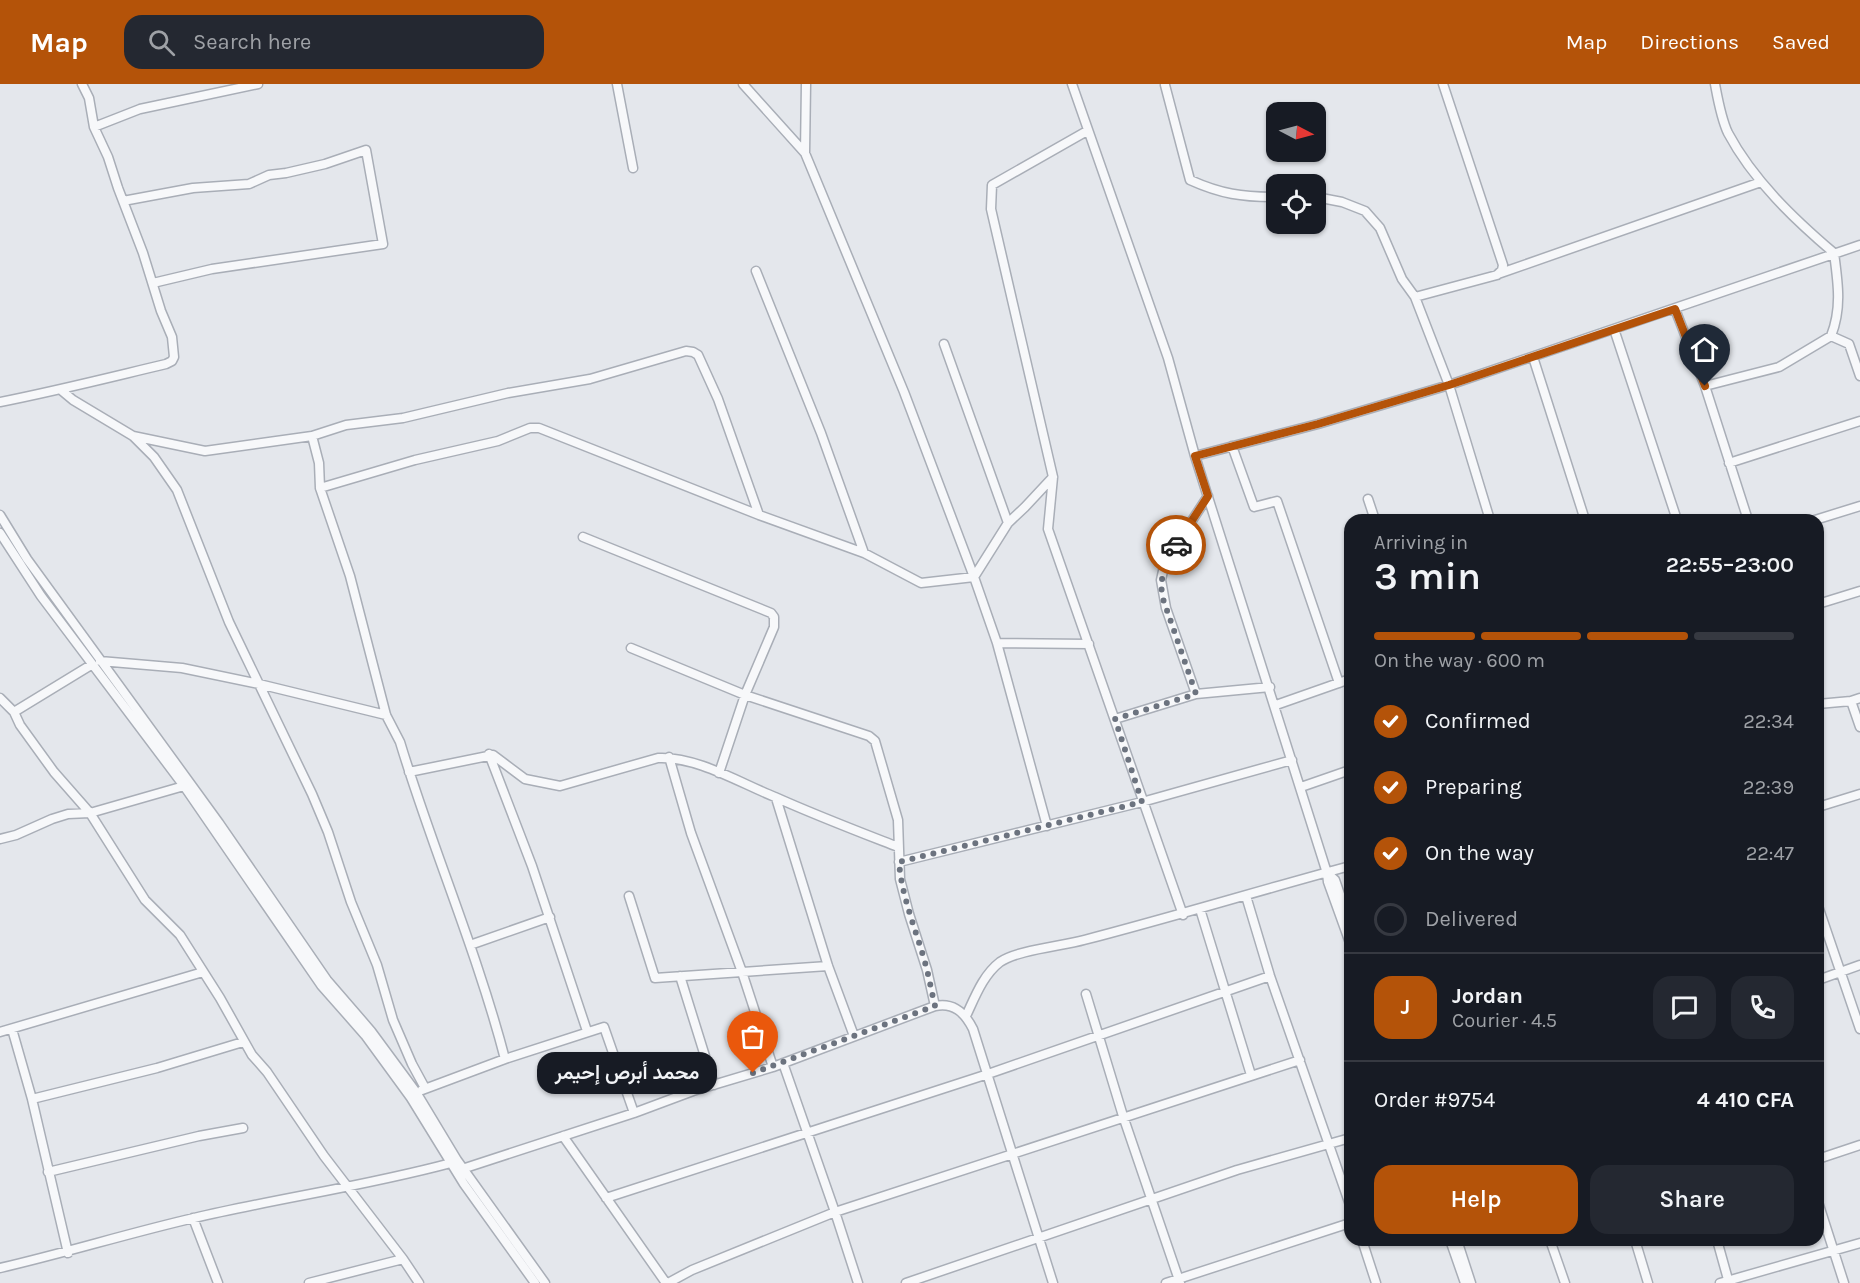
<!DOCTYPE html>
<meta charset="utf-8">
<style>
:root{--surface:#171b24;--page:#242831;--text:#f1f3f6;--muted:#9ea1a6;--line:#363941;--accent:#b45309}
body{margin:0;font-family:Karla,Vazirmatn,sans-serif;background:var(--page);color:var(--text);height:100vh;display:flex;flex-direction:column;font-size:22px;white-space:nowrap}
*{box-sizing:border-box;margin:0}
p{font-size:20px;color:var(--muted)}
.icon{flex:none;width:33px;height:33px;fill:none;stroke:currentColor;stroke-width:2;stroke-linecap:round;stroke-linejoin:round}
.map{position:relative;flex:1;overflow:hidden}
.sheet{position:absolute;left:1344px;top:430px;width:480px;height:732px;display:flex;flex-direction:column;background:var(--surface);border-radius:18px;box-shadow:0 2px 4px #0004}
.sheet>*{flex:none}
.needle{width:39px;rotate:96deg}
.controls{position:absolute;left:1266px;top:18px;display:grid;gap:12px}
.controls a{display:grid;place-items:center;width:60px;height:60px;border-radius:12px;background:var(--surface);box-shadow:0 2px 4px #0004;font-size:30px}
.pin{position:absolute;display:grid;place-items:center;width:51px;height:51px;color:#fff;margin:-62px -26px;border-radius:50% 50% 50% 0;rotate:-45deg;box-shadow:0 0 6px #0007}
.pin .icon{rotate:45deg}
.courier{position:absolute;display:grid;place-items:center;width:60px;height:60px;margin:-30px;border:4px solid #b45309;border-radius:50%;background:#fff;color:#222;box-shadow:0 2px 8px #0007}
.bubble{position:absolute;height:42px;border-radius:18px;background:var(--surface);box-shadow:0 2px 4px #0004;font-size:20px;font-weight:600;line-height:42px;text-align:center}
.overview em{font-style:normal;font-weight:600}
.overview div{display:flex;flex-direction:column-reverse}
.overview{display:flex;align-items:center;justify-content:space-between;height:102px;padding:0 30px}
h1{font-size:39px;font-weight:600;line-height:45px}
.bar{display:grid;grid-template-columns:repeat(4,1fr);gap:9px 6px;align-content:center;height:72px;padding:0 30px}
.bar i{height:8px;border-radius:4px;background:var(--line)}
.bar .on{background:var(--accent)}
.bar p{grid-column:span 4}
.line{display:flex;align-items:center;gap:15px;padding:0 30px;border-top:2px solid var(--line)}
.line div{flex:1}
.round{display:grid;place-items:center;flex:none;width:63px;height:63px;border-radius:18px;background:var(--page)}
ol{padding:0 30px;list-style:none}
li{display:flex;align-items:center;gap:18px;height:66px}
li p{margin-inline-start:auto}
li .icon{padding:6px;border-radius:50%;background:var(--accent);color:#fff;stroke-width:4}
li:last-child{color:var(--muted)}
li i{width:33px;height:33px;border:3px solid var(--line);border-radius:50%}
.action{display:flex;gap:12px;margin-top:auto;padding:12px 30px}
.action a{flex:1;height:69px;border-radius:18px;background:var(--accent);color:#fff;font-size:24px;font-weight:600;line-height:69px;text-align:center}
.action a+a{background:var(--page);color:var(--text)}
header{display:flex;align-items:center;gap:36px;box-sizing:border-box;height:84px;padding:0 30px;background:var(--accent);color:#fff}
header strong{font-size:28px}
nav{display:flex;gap:33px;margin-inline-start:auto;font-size:21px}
.search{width:420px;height:54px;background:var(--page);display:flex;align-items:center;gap:15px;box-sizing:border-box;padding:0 21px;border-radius:18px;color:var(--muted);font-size:22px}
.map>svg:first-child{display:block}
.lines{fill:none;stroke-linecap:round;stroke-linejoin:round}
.minor-casing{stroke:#a9aeb7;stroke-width:11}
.minor{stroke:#f7f8fa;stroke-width:8}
.done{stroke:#6c737f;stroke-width:6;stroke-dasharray:0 10.8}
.route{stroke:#b45309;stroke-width:8}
</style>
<header>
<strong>Map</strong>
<div class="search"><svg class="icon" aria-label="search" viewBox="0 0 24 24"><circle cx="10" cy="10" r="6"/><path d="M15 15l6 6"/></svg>Search here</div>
<nav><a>Map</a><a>Directions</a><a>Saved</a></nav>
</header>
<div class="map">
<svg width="1860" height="1199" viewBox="0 0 1860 1199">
<rect width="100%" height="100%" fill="#e4e7ec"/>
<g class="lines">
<g class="minor-casing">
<path id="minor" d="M617,0L633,84
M743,0L805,69
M806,0L805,69L904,308L974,493L997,559L1089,560
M1072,0L1168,274L1195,372L1327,789L1328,798L1350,859
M1443,0L1503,181L1502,186L1497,191L1415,213L1449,301L1490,436
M1715,0C1718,16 1721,34 1728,49C1753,96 1794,135 1834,169C1838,199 1842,224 1831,252L1849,260L1860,292
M1165,1L1190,96C1221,110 1242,113 1276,113
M94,43L140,25L258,0
M1087,47L992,101L991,125L1053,393L1048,445L1183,831
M1316,113L1342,118L1365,127L1380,144L1402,195L1415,213
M123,117L193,104L249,100L269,91L286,89L325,80L366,66L383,160L212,185L153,199
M756,187L821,349L864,469
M1498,190L1761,98
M1675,225L1705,302L1748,436
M1614,245L1677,436
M944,260L1008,439
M1533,273L1585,436
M1705,302L1779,283L1831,252
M61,306L73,316L133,352L154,373L177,406L229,538L312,710L328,748L351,818L377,881L393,936L412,980L425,1004
M0,318C56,307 111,293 166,280L172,277L174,273L172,253L161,227L143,169L118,104L108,73L94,43L89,14L82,0
M133,352L205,367L312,352L319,379L320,404L415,376L498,357L530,344H539L759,431L864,469L921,499L974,493L1008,439L1025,423L1053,393
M312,352L346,341L403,334L508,309L590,295L686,267L693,268L698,271L718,315L759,431
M1232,362L1254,423L1277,417L1339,599
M1195,372L1318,340L1449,301L1860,161
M1729,379L1860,337
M320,404L350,492L386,631L400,658C432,764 477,867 505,975
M1368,415L1375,436
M0,431L27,475L219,739L327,896L371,947L416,1008L457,1076L545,1199
M1815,436L1860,422
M0,449L41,512L184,702L321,901L365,951L411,1014L464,1100L535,1199
M583,453L771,529L774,533V543L745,611L719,689
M1818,520L1860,507
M997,559L1047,742
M100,577L182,584L259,600L386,631
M1196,610L1166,524L1161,496L1165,478L1208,412
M0,614L14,628L20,641L54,688L90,729L145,816L180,851L220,914L252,971L267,988L324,1072L403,1175L419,1199
M1851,617L1860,643
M1818,620L1851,617L1860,614
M1276,621L1350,595
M14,628L91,581
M1115,635L1196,610L1270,603
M489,670L532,782L587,947
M669,673L691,749L742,888L773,983
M409,688L493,671L525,695L560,702L658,674C696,672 740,699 775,713C815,731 857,747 898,763
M1301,703L1350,686
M776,714L828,882L854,952
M1818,723L1860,710
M0,755L16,751L52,735L68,730L90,729L184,702
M899,778L1142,718L1292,676
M1327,789L1335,796L1350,839
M629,812L655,894L828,882
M1246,812L1270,892L1350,1121
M1818,822L1860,945
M1200,825L1251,991
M470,861L550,833
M680,892L714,1001
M1818,896L1860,881
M1086,910L1123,1032L1180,1199
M935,922C954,918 965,929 973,945L1053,1199
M966,932C975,913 983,891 1000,878C1017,866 1063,862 1084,856C1173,833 1261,806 1350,782
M12,945L32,1015L68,1169
M0,948L203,888
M783,979L835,1128L858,1199
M422,1006L505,975L604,943L634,1029
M32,1015L157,984L243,958
M563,1052L666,1199
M1818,1075L1860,1061
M456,1087L634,1029L693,1007L773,983L935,922L927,886L909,830L900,795L898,736L875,657L869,652L745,611L631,564
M48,1088L199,1052L243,1044
M606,1114L988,990L1270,892
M1818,1118L1844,1199
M193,1134L218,1199
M1362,1156L1376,1199
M1450,1156L1465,1199
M1457,1156L1471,1199
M1550,1156L1565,1199
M1635,1156L1648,1199
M1717,1156L1729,1199
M0,1184C65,1169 129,1149 194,1134C279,1114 366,1102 451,1079
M309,1199L403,1175
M668,1199L692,1186L835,1128L1300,976
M906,1199L1237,1086L1350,1054
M1166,1199L1350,1139
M1720,1199L1860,1159"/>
</g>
<use href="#minor" class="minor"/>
</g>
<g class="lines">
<path class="done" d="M753,989L935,922C932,910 930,898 927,886C918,850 902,816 899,778L1142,718L1115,635L1196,610L1162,512C1160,491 1165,479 1176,461"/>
<path class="route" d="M1176,461L1208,412L1195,372L1318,340L1449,301L1675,225L1705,302"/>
</g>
</svg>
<div class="controls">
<a><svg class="needle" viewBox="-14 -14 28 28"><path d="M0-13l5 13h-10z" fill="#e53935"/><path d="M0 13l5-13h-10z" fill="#9ea1a6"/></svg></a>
<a><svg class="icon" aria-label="locate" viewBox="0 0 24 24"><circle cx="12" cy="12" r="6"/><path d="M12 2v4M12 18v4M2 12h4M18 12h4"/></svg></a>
</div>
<div class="pin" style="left:753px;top:989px;background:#ea580c"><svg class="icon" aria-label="bag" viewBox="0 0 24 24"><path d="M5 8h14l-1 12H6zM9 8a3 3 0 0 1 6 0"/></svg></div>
<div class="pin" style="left:1705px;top:302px;background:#1f2937"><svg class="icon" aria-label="home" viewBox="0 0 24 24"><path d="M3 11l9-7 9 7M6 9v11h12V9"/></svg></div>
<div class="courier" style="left:1176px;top:461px"><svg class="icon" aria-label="car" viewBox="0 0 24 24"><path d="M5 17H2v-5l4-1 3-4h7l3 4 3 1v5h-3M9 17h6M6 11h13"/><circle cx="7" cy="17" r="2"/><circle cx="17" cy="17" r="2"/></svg></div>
<div class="bubble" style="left:537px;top:968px;width:180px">محمد أبرص إحيمر</div>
<section class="sheet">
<div class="overview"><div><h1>3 min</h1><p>Arriving in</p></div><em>22:55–23:00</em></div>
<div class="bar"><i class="on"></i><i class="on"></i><i class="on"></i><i></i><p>On the way · 600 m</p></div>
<ol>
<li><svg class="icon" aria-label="check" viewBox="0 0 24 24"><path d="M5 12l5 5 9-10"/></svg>Confirmed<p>22:34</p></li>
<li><svg class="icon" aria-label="check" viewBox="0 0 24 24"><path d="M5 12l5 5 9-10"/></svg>Preparing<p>22:39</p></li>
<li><svg class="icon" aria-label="check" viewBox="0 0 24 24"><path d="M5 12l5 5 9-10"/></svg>On the way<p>22:47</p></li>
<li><i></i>Delivered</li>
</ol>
<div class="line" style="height:108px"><b class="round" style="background:var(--accent);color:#fff">J</b><div><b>Jordan</b><p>Courier · 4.5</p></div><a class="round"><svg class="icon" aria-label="chat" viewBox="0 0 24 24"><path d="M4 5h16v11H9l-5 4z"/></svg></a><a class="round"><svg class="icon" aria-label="phone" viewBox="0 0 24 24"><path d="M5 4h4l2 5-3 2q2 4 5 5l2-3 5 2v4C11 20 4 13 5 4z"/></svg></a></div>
<div class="line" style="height:78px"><div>Order #9754</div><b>4 410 CFA</b></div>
<div class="action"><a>Help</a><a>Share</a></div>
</section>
</div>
